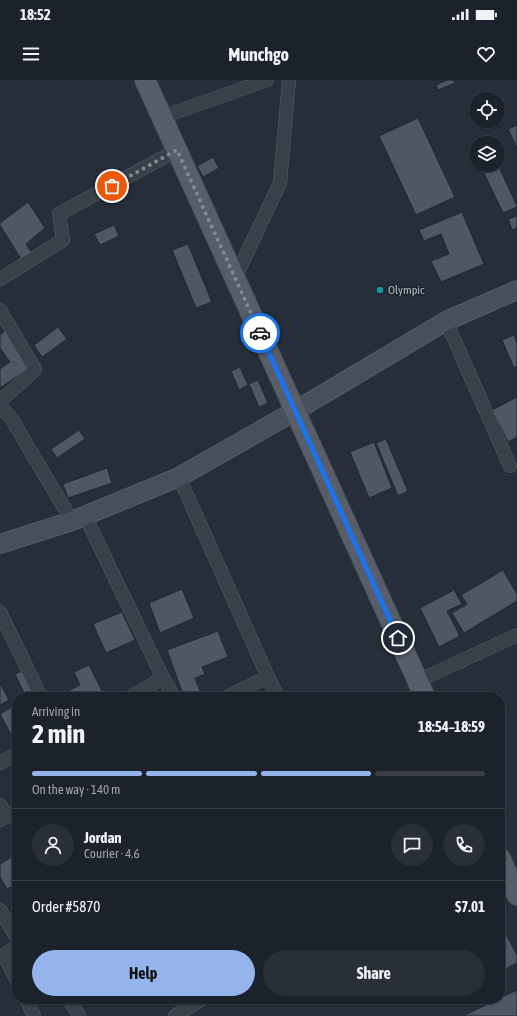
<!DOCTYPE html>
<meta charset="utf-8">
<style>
:root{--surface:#1c222b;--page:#292f37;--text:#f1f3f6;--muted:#a0a4a9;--line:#3a3f47;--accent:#94b4eb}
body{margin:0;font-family:"Asap Condensed",sans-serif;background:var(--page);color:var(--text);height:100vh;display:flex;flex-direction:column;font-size:15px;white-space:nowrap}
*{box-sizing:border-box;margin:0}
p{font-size:13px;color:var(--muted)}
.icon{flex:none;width:22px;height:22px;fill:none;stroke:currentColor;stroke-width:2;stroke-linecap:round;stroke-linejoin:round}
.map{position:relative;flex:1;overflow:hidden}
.drawer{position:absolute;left:12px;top:612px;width:493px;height:312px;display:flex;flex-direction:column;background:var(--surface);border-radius:16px;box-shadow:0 1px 3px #0004,0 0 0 1px var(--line)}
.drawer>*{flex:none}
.tools{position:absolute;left:469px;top:12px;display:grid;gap:8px}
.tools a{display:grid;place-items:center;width:36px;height:36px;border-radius:50%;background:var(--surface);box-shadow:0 1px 3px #0004,0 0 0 1px var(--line);font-size:20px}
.pin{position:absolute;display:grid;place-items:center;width:34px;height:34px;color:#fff;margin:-17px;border:2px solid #fff;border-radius:50%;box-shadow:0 1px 4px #0007}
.courier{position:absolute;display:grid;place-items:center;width:40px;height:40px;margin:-20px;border:3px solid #1a73e8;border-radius:50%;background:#fff;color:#222;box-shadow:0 1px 5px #0007}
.summary em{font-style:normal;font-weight:700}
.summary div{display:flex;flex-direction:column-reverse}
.summary{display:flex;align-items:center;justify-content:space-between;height:68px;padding:0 20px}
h1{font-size:26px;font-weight:700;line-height:30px}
.bar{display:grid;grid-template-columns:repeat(4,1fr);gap:6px 4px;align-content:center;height:48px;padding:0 20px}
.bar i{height:5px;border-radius:3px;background:var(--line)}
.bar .on{background:var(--accent)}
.bar p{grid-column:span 4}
.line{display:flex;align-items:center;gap:10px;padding:0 20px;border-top:1px solid var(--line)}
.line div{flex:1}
.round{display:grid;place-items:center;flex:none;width:42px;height:42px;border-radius:21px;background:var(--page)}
.button{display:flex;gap:8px;margin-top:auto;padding:8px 20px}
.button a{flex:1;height:46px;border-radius:24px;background:var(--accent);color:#111;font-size:16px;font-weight:700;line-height:46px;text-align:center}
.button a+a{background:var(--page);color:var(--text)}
.status{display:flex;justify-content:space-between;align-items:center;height:28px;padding:0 20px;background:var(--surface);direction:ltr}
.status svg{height:11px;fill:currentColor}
header{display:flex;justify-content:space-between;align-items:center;height:52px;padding:0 20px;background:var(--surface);font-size:18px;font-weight:700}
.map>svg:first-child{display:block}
.building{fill:#4e5864;stroke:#202730}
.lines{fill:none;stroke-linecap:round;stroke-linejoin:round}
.street-casing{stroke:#575e67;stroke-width:14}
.secondary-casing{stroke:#575e67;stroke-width:20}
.primary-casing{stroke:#424952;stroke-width:22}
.street{stroke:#394049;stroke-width:13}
.secondary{stroke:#484f5c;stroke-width:18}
.primary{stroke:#575e69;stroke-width:20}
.done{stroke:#828a94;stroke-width:4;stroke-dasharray:0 7.2}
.route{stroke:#1a73e8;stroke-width:5}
.culture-dot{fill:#0f9aa8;stroke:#1e252e;stroke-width:1.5}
.labels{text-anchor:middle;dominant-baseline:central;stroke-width:3.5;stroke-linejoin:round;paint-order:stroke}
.poi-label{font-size:12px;fill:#b4bbc5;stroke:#1e252e;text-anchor:start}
</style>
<div class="status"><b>18:52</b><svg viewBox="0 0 49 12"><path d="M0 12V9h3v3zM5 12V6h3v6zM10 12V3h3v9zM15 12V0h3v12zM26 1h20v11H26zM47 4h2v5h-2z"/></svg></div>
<header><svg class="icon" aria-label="menu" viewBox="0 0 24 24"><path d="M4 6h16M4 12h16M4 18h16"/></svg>Munchgo<svg class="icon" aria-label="heart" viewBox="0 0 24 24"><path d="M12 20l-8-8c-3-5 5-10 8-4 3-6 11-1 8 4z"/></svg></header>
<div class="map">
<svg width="517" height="936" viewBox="0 0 517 936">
<rect width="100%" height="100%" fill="#262e39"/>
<path class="building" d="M447,0H453L455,3L438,10L436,5Z
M418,38L455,117L416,135L379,56Z
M517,45V68L508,49Z
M213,77L219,88L203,97L197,86Z
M491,85H498L517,126V127L503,133L482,89Z
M28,122L45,148L26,164L32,173L21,179L0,145V143Z
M462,132L484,184L441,202L431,181L449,174L441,154L424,161L419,150Z
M517,136V148L512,150L508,139Z
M114,145L119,156L100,165L94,154Z
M188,164L212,222L196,228L172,170Z
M58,247L67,259L42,277L34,265Z
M6,250L32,286L0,308V289L10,282L0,268V255Z
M514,255L517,263V286L514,288L502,260Z
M240,287L248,305L239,310L231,291Z
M258,300L268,323L259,327L249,304Z
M517,317V357L508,362L492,330Z
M79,350L85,359L57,378L51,369Z
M386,359L408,411L398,416L376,363Z
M374,362L392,408L369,418L350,372Z
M107,388L112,403L68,418L63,404Z
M503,490L517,514V521L464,553L452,533L467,524L461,515Z
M182,509L194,538L160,553L149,523Z
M454,510L462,524L447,531L460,556L439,567L420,528Z
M122,532L135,560L106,573L93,544Z
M218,551L228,577L202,587L205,594L195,598L200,611L184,617L167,570Z
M89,585L105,617H61L60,615L80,605L74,592Z
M25,590L35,611L25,615L15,594Z
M0,603L9,620L0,625Z
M14,626L17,632V661L15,662L0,634Z
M17,774V803L7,809L0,797V784Z
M500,843L517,875V883L500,892Z
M517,910V936H463L498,919H500V918Z"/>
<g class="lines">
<g class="street-casing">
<path id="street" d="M162,37L267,0
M235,198L280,103L289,0
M0,199L63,160L59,134L177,70
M0,230L33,286L35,289L32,293L0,321
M446,241L510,386
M0,326L11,338L72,441
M179,397L268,597
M85,436L163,598L174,617
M0,532L41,617
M418,601L517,555
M130,617L163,598
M227,617L268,597L278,617
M0,683L17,674
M0,725L7,736
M0,740L17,731
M0,830L17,858
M4,875L17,901
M0,877L17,867
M26,919L34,936
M69,919L79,936
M175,936L202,919"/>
</g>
<g class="secondary-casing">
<path id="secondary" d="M0,464L72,441L179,397L295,331L446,241L517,210"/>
</g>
<g class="primary-casing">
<path id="primary" d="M145,0L425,617
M500,778L517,815"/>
</g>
<use href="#street" class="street"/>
<use href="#secondary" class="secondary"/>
<use href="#primary" class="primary"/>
</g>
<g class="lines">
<path class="done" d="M112,106L177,70L260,253"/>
<path class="route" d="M260,253L398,558"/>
</g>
<circle class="culture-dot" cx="380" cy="210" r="4"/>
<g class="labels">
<g class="poi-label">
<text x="388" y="210">Olympic</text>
</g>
</g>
</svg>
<div class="tools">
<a><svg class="icon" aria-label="locate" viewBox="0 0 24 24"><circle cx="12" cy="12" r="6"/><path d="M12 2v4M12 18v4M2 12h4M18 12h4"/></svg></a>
<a><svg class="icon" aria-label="layers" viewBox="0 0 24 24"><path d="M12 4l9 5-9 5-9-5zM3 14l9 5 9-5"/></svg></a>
</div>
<div class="pin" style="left:112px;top:106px;background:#ea580c"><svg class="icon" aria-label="bag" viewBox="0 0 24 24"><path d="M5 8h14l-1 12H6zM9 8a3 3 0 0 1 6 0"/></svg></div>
<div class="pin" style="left:398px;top:558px;background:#1f2937"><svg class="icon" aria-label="home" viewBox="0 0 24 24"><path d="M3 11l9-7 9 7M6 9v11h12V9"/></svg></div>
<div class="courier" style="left:260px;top:253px"><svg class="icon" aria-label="car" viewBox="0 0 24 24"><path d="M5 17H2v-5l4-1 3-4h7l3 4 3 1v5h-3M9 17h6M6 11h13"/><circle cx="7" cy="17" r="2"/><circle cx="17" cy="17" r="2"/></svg></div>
<section class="drawer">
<div class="summary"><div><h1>2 min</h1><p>Arriving in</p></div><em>18:54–18:59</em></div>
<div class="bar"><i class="on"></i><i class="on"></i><i class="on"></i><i></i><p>On the way · 140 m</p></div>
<div class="line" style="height:72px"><a class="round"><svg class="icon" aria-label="person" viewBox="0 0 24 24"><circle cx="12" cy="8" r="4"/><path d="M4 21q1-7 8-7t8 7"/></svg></a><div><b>Jordan</b><p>Courier · 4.6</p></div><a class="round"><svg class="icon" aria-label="chat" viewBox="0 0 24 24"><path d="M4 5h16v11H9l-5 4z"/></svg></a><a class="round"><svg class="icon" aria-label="phone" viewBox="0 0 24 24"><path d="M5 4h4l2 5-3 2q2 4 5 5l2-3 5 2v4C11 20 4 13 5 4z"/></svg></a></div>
<div class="line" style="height:52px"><div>Order #5870</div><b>$7.01</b></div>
<div class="button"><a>Help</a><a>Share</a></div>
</section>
</div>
